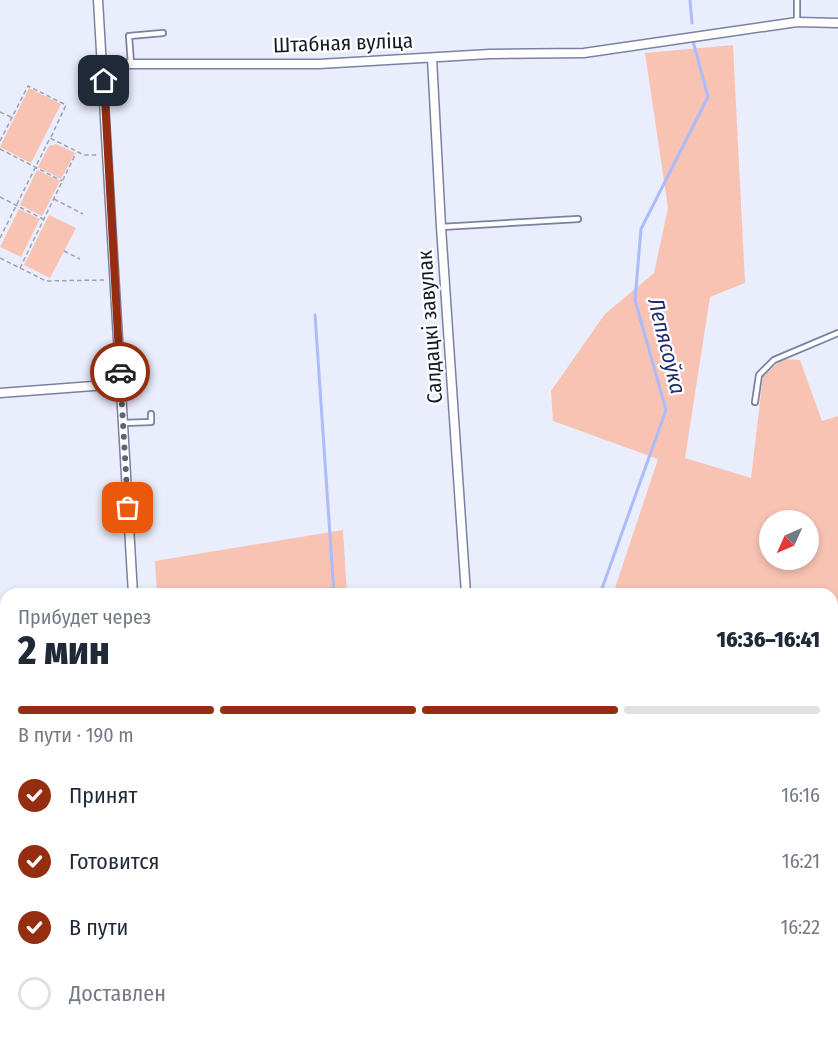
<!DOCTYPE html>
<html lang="ru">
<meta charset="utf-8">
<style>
:root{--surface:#fff;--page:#f6f6f7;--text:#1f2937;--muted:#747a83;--line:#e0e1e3;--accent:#952e10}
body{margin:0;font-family:"Fira Sans Condensed",sans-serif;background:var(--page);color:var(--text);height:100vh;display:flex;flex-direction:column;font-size:22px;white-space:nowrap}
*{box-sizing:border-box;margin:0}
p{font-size:20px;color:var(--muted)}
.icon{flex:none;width:33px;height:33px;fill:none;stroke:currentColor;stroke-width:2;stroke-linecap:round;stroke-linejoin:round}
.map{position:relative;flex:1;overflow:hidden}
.details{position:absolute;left:0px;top:588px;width:838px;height:450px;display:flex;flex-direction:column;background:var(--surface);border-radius:18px 18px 0 0;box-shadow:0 3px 9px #0003}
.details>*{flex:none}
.needle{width:39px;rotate:225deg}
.fabs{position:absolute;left:759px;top:510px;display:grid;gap:12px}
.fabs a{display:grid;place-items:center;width:60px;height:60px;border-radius:50%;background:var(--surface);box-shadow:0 3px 9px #0003;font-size:30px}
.pin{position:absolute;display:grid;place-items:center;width:51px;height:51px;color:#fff;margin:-26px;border-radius:12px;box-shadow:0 3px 9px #0006}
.courier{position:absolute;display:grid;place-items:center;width:60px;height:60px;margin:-30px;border:4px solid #952e10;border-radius:50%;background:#fff;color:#222;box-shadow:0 2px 8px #0007}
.overview em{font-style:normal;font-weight:800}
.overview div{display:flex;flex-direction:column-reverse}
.overview{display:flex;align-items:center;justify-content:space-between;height:102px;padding:0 18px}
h1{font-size:39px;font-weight:800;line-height:45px}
.bar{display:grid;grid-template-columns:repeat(4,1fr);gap:9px 6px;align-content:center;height:72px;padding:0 18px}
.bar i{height:8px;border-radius:4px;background:var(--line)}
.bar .active{background:var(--accent)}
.bar p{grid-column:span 4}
ol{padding:0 18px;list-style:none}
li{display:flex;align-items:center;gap:18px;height:66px}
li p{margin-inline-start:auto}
li .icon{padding:6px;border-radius:50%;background:var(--accent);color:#fff;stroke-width:4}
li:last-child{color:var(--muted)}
li i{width:33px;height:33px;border:3px solid var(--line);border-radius:50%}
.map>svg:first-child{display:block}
.green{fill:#f9c3b4;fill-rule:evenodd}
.water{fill:#abbcf9}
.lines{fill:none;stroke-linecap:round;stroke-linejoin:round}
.stream{stroke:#abbcf9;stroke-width:3}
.lane-casing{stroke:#7982a2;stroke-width:8}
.street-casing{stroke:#7982a2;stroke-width:11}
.path{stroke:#9ea2b0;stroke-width:1.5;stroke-dasharray:4.5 3;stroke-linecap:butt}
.lane{stroke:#fff;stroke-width:4.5}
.street{stroke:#fff;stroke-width:8}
.done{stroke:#606471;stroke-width:6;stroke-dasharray:0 10.8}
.route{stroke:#952e10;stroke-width:8}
.labels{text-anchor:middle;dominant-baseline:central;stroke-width:4.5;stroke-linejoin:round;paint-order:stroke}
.street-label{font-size:21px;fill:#171a26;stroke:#fff}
.water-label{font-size:22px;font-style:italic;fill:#212c70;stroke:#fff}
</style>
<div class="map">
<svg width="838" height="1038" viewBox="0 0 838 1038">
<rect width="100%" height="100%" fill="#e9edfc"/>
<path class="green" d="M733,45L745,283L710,297L685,458L751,478L763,376L783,359L800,360L822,421L838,416V963L833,964L832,594H613L658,459L553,421L551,391L605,314L654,273L668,208L645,53ZM770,520H808V560H770Z
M29,88L61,104L31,163L0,147Z
M56,144L75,153L61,179L38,167L49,146Z
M37,170L60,181L42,216L20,205Z
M19,209L40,219L21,257L0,247Z
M49,215L76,228L50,278L24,265Z
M343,530L347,594H157L155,561Z
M546,1032H782V1038H547Z"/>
<path class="water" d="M334,587V594H306L311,589Z"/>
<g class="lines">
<path class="stream" d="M690,0L692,23
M315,315L334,594
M600,594L666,410L635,300L641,229L708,97L693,41
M584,1038L585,1032"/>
<g class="lane-casing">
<path id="lane" d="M797,22V0
M131,64L129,36L163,33
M441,227L578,219
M755,402L759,375L774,360L838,333
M123,423L151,422V414
M0,683L6,682
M0,934H6
M215,1032L217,1038
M118,1038V1032
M149,1038V1032
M182,1038V1032"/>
</g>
<g class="street-casing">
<path id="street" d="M98,0L133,594
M432,58L441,227L466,594
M103,64H319L490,54L584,53L797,22L838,23
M0,393L120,384
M0,985H6"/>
</g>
<path class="path" d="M0,112L11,117
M0,141L28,86L66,105L51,137
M0,149L62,181
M0,197L43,219
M54,199L83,214
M0,238L50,138L84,155H99
M64,251L80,259
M0,258L46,281L105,280
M20,268L76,153"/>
<use href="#lane" class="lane"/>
<use href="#street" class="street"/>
</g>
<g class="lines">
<path class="done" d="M120,372L128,508"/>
<path class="route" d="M104,81L120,372"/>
</g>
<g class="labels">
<g class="street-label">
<text transform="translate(343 43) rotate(-2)">Штабная вуліца</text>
<text transform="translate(430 327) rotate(-94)">Салдацкі завулак</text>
</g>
<g class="water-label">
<text transform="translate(667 346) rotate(76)">Лепясоўка</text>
</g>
</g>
</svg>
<div class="fabs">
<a><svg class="needle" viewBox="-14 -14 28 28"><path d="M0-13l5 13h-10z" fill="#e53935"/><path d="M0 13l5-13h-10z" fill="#747a83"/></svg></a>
</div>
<div class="pin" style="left:128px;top:508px;background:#ea580c"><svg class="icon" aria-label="bag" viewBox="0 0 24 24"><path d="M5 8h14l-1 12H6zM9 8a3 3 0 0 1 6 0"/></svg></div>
<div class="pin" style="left:104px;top:81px;background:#1f2937"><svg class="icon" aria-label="home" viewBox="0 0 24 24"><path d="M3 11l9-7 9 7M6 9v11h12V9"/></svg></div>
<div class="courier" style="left:120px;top:372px"><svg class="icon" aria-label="car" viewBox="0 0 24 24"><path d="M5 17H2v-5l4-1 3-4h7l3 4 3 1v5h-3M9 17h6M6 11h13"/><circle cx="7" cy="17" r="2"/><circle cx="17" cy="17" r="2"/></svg></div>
<section class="details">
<div class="overview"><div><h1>2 мин</h1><p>Прибудет через</p></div><em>16:36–16:41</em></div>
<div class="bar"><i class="active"></i><i class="active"></i><i class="active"></i><i></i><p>В пути · 190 m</p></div>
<ol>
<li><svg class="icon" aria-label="check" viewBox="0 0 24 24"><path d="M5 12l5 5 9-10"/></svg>Принят<p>16:16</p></li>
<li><svg class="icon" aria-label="check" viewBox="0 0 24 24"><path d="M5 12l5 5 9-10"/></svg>Готовится<p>16:21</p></li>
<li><svg class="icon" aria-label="check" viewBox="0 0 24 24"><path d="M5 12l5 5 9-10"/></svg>В пути<p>16:22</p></li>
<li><i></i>Доставлен</li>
</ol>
</section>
</div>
